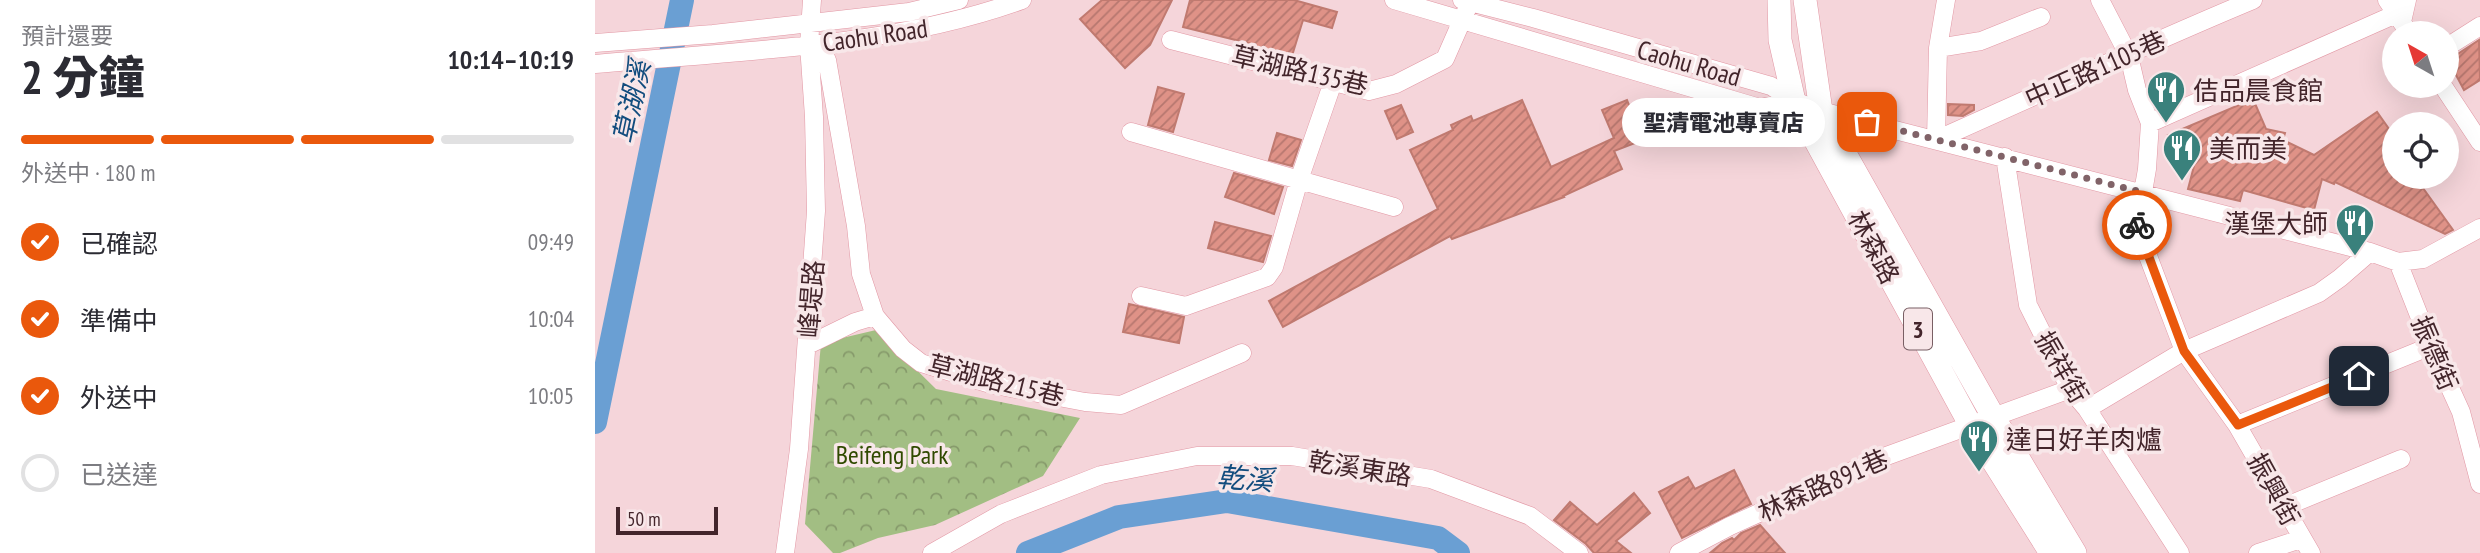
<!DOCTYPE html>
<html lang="zh-TW">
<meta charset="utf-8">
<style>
:root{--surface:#fff;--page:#f7f7f7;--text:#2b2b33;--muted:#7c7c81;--line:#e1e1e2;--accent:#ea580c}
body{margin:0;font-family:"PT Sans Narrow","Noto Sans TC",sans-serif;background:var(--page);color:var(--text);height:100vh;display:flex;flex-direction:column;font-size:26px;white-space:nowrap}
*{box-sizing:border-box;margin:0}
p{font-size:23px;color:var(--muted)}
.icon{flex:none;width:38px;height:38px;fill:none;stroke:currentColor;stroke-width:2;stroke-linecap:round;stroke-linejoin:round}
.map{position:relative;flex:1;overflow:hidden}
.panel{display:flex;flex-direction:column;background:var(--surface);width:595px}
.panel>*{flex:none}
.needle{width:46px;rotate:321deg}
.tools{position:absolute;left:1787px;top:21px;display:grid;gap:14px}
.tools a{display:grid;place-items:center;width:77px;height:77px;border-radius:50%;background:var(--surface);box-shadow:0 7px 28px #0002;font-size:35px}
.scale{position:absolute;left:21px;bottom:18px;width:102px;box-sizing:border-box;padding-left:7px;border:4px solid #43252b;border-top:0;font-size:19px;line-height:24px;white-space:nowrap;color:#43252b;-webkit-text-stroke:5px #f8e7e9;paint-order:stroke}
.pin{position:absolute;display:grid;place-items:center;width:60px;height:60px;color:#fff;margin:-30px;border-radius:14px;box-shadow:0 4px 10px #0006}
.courier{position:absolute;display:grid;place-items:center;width:70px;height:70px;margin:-35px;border:5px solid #ea580c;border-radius:50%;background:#fff;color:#222;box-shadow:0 2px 9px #0007}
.bubble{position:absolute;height:49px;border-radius:24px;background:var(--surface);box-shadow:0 7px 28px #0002;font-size:23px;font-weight:800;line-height:49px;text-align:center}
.headline em{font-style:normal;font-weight:800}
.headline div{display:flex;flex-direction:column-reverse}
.headline{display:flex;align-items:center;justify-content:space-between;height:119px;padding:0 21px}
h1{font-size:46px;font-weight:800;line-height:52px}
.bar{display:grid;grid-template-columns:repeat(4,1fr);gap:10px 7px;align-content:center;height:84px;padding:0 21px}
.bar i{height:9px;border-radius:5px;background:var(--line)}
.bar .active{background:var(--accent)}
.bar p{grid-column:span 4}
ol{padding:0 21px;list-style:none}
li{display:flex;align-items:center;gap:21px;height:77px}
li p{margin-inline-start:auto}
li .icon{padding:7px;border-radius:50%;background:var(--accent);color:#fff;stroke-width:4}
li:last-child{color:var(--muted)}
li i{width:38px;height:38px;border:4px solid var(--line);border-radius:50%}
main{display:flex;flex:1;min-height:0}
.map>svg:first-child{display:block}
.forest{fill:url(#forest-crowns)}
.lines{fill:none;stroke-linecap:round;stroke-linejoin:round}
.river{stroke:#6a9fd3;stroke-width:24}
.building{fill:url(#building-hatch);stroke:#c07a70;stroke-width:2}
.minor-casing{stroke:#e297a4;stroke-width:19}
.major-casing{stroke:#e297a4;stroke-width:24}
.minor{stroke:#fff;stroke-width:18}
.major{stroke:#fff;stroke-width:23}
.done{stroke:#816368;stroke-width:7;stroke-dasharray:0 12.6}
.route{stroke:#ea580c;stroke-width:9}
.labels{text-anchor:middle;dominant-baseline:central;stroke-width:7;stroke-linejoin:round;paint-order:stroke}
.shield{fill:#f8e7e9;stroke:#795f64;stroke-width:2}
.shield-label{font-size:24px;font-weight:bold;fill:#43252b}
.street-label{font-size:26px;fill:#43252b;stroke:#f8e7e9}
.poi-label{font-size:26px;fill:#43252b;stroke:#f8e7e9;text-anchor:start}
.park-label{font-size:26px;fill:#304a00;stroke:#f8e7e9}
.water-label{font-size:28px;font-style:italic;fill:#124d7e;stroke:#f8e7e9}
</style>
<main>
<section class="panel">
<div class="headline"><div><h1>2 分鐘</h1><p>預計還要</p></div><em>10:14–10:19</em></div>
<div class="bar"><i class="active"></i><i class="active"></i><i class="active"></i><i></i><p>外送中 · 180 m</p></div>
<ol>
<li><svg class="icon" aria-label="check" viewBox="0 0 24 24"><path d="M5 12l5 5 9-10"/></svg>已確認<p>09:49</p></li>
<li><svg class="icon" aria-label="check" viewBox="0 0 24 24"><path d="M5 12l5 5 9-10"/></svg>準備中<p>10:04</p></li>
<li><svg class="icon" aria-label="check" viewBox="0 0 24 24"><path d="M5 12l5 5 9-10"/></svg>外送中<p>10:05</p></li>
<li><i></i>已送達</li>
</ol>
</section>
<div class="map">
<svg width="1885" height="553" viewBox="0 0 1885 553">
<defs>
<pattern id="forest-crowns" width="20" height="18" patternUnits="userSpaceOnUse" patternTransform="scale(1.75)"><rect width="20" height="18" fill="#a2be83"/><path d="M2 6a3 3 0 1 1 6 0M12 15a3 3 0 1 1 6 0" fill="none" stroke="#869a6b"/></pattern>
<pattern id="building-hatch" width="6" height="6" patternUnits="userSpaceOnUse" patternTransform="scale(1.75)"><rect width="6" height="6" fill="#df9287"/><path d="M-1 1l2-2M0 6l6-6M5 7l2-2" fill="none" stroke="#b6776f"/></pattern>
</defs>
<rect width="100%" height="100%" fill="#f5d5da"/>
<path class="forest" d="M281,330L341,389L485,418L448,476L340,525L283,538L245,553H238L210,524L226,343Z"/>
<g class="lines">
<path class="river" d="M0,422L87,0
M433,553L524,517L632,501L843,538L863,553"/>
</g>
<path class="building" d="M507,0H577L555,45L530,68L485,19Z
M595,0H699L742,12L737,28L708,20L696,59L659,50L661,45L588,27Z
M1884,40L1885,80L1869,90L1852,58L1858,57Z
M563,87L589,94L578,132L553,125Z
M1658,99L1671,129L1690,133L1688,140L1719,155L1782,112L1799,136V177H1820L1858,230L1850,234L1740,182L1739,184L1727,179L1719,210L1648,190L1645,201L1593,189L1604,147L1582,156L1573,135Z
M927,100L956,167L1019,138L1007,110L1032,100L1048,140L1019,151L1027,169L968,196L969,197L857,239L855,236L688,327L674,301L843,209L815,150L858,130L856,125L876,116L878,121Z
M1353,104L1379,105V110L1368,116L1353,115Z
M806,105L818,132L802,139L790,111Z
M682,133L706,140L697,166L674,160Z
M639,173L688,187L679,214L630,197Z
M620,222L676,236L668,262L613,248Z
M534,304L589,317L584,343L528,332Z
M1139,470L1156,504L1087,538L1064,492L1093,477L1100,489Z
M1039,493L1055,513L1021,541L1036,553H999L991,544L959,520L975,502L1002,525Z
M1165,525L1190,553H1115L1127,543L1137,538L1139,540L1146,533Z"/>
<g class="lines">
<g class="minor-casing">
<path id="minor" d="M799,0L1165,108L1199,101
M867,0L938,18L1176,86L1199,101L1226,111L1775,252L1803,262L1828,259L1885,228
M1351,0L1343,48L1341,140C1447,93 1552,44 1658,0
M1505,0L1534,56L1542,90L1555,123L1552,169L1542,227L1589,351L1642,425L1716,553
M1792,0L1814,33
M1807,22L1812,0
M576,40L774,91L801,84L850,59L872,9
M0,43L118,34L314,12L364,0
M214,45L232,60L261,226L266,274L280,316L308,349L326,363L395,384L490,402L526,405L647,353
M1852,47L1885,26
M1343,48L1386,41L1446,17
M0,64C140,51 295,48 427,0
M1848,86L1885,142
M1555,123L1801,14
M536,132L799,207
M1410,157L1433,305L1475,389L1492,409L1585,553
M1803,262L1836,346L1866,412L1885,484
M546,296L591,306L672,277L679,267L704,180L738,82
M213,345L260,322L280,316
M1492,409L1589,351L1724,293L1745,278L1775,252
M1642,425L1836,346
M1689,507L1806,459
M190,553L204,449L221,211L219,117L214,45L217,0
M337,553L406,514L506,475L602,456H697L836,479L935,516L984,553
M1084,553L1135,526L1286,458L1475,389
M1663,553L1706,539"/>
</g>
<g class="major-casing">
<path id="major" d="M1184,0L1185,40L1199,101L1376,426L1456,553
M1210,0L1226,111L1399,418L1480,553"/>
</g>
<use href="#minor" class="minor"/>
<use href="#major" class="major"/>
</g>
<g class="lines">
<path class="done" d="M1272,122L1546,192L1542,225"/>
<path class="route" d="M1542,225L1589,351L1643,425L1764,376"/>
</g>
<defs>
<g id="restaurant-pin" transform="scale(2.0125)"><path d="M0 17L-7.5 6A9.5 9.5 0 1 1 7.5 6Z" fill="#3a817c" stroke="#f8e7e9"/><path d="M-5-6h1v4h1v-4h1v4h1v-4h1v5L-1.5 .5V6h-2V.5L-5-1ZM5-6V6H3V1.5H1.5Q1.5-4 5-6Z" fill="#fff"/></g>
</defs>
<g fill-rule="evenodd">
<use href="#restaurant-pin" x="1571" y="90"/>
<use href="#restaurant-pin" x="1587" y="148"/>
<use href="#restaurant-pin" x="1760" y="223"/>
<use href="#restaurant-pin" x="1384" y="439"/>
</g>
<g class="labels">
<rect class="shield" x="1309" y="308.5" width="28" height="41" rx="5"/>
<g class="shield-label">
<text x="1323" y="329">3</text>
</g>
<g class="street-label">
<text transform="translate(280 35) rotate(-8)">Caohu Road</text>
<text transform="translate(1094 63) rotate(16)">Caohu Road</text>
<text transform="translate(1500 69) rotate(-24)">中正路1105巷</text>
<text transform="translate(705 70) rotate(13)">草湖路135巷</text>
<text transform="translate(1279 247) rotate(62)">林森路</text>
<text transform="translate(216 299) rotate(-86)">峰堤路</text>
<text transform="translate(1840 353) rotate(67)">振德街</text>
<text transform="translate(1467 367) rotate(60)">振祥街</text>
<text transform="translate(401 380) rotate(14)">草湖路215巷</text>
<text transform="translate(765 468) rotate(9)">乾溪東路</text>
<text transform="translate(1228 485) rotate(-24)">林森路891巷</text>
<text transform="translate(1679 489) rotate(61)">振興街</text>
</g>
<g class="poi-label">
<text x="1598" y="90">佶品晨食館</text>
<text x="1614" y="148">美而美</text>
<text x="1733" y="223" text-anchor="end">漢堡大師</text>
<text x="1411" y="439">達日好羊肉爐</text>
</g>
<g class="park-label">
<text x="297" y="454">Beifeng Park</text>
</g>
<g class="water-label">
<text transform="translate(36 102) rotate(-78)">草湖溪</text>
<text transform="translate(650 478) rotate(4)">乾溪</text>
</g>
</g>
</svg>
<div class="tools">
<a><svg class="needle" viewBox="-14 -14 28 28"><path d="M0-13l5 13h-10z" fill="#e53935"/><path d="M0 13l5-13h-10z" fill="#7c7c81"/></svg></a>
<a><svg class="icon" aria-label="locate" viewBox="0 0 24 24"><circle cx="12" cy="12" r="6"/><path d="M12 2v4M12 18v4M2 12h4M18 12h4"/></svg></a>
</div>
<div class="scale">50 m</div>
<div class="pin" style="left:1272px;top:122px;background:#ea580c"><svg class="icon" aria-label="bag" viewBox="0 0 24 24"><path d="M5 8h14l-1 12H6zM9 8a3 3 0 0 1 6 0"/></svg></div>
<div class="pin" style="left:1764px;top:376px;background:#1f2937"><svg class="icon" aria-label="home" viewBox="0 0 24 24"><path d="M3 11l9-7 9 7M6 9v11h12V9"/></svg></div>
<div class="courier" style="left:1542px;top:225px"><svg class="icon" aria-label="bike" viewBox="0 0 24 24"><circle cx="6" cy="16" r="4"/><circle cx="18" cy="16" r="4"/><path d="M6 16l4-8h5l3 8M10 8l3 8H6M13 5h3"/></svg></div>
<div class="bubble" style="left:1027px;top:98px;width:203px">聖清電池專賣店</div>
</div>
</main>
